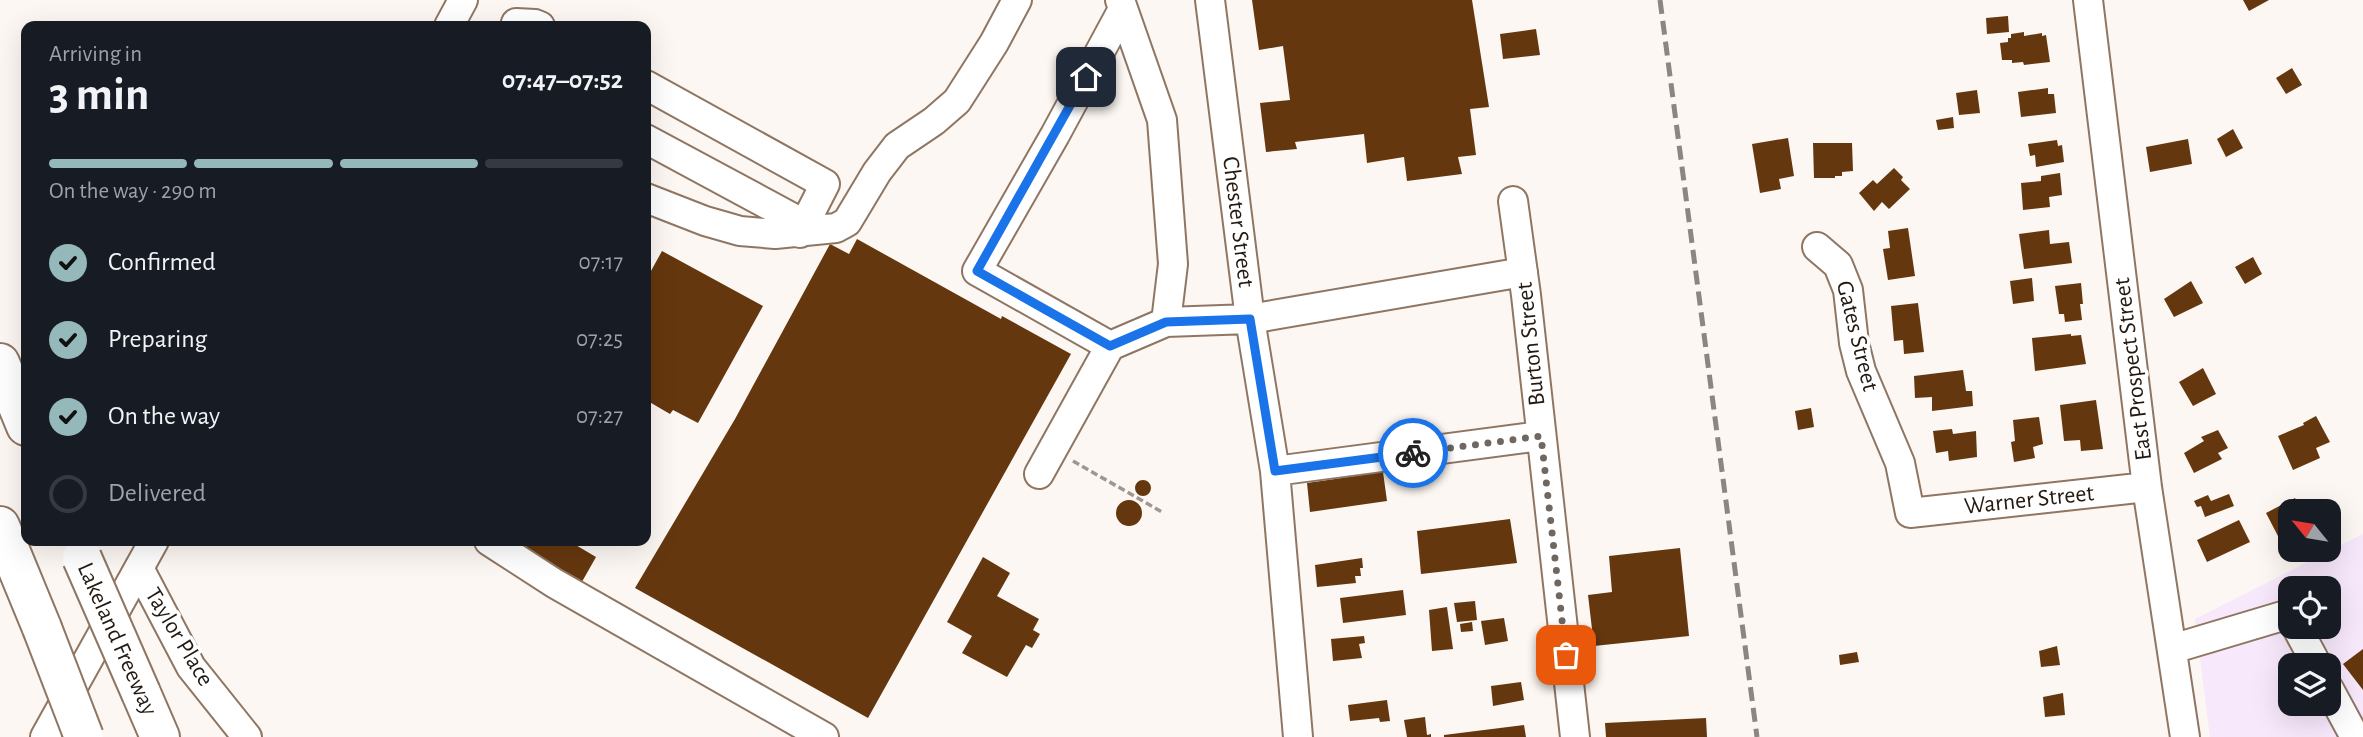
<!DOCTYPE html>
<meta charset="utf-8">
<style>
:root{--surface:#171b24;--page:#242831;--text:#f1f3f6;--muted:#9ea1a6;--line:#363941;--accent:#95b8ba}
body{margin:0;font-family:"Alegreya Sans",sans-serif;background:var(--page);color:var(--text);height:100vh;display:flex;flex-direction:column;font-size:26px;white-space:nowrap}
*{box-sizing:border-box;margin:0}
p{font-size:23px;color:var(--muted)}
.icon{flex:none;width:38px;height:38px;fill:none;stroke:currentColor;stroke-width:2;stroke-linecap:round;stroke-linejoin:round}
.map{position:relative;flex:1;overflow:hidden}
.panel{position:absolute;left:21px;top:21px;width:630px;height:525px;display:flex;flex-direction:column;background:var(--surface);border-radius:14px;box-shadow:0 7px 28px #0002}
.panel>*{flex:none}
.needle{width:46px;rotate:300deg}
.fabs{position:absolute;left:2278px;top:499px;display:grid;gap:14px}
.fabs a{display:grid;place-items:center;width:63px;height:63px;border-radius:14px;background:var(--surface);box-shadow:0 7px 28px #0002;font-size:35px}
.pin{position:absolute;display:grid;place-items:center;width:60px;height:60px;color:#fff;margin:-30px;border-radius:14px;box-shadow:0 4px 10px #0006}
.courier{position:absolute;display:grid;place-items:center;width:70px;height:70px;margin:-35px;border:5px solid #1a73e8;border-radius:50%;background:#fff;color:#222;box-shadow:0 2px 9px #0007}
.summary em{font-style:normal;font-weight:700}
.summary div{display:flex;flex-direction:column-reverse}
.summary{display:flex;align-items:center;justify-content:space-between;height:119px;padding:0 28px}
h1{font-size:46px;font-weight:700;line-height:52px}
.bar{display:grid;grid-template-columns:repeat(4,1fr);gap:10px 7px;align-content:center;height:84px;padding:0 28px}
.bar i{height:9px;border-radius:5px;background:var(--line)}
.bar .on{background:var(--accent)}
.bar p{grid-column:span 4}
ol{padding:0 28px;list-style:none}
li{display:flex;align-items:center;gap:21px;height:77px}
li p{margin-inline-start:auto}
li .icon{padding:7px;border-radius:50%;background:var(--accent);color:#111;stroke-width:4}
li:last-child{color:var(--muted)}
li i{width:38px;height:38px;border:4px solid var(--line);border-radius:50%}
.map>svg:first-child{display:block}
.commercial{fill:#f7e8fb;fill-rule:evenodd}
.building{fill:#65370e}
.lines{fill:none;stroke-linecap:round;stroke-linejoin:round}
.minor-casing{stroke:#8f7663;stroke-width:32}
.highway-casing{stroke:#8f7663;stroke-width:42}
.path{stroke:#9e9791;stroke-width:3.5;stroke-dasharray:7 3.5;stroke-linecap:butt}
.minor{stroke:#fff;stroke-width:28}
.highway{stroke:#fff;stroke-width:38}
.rail{stroke:#8d857f;stroke-width:5;stroke-dasharray:14 7;stroke-linecap:butt}
.highway-bridge-casing{stroke:#8f7663;stroke-width:42;stroke-linecap:butt}
.highway-bridge{stroke:#fff;stroke-width:38}
.done{stroke:#6f6760;stroke-width:7;stroke-dasharray:0 12.6}
.route{stroke:#1a73e8;stroke-width:9}
.labels{text-anchor:middle;dominant-baseline:central;stroke-width:7;stroke-linejoin:round;paint-order:stroke}
.street-label{font-size:24px;fill:#231911;stroke:#fff}
</style>
<div class="map">
<svg width="2363" height="737" viewBox="0 0 2363 737">
<rect width="100%" height="100%" fill="#fcf7f2"/>
<path class="commercial" d="M2363,534V737H2210L2195,619ZM2291,588H2329V626H2291ZM2291,665H2329V704H2291Z"/>
<path class="building" d="M1252,0H1472L1489,107L1470,109L1476,155L1458,157L1462,174L1407,181L1404,157L1367,163L1364,134L1295,142L1297,149L1266,152L1260,103L1290,100L1283,46L1259,50Z
M2243,0H2269L2249,11Z
M2008,16L2009,32L1987,34L1986,18Z
M1536,29L1540,55L1503,59L1500,34Z
M2024,32V36L2042,33V36L2046,35L2050,62L2024,65L2023,62L2012,63V60H2002L2000,43L2008,42V38H2011V34Z
M2292,68L2302,85L2286,94L2276,78Z
M2048,88V94H2054L2056,113L2021,117L2018,92Z
M1977,90L1980,113L1959,115L1956,93Z
M1953,117L1954,128L1938,130L1936,120Z
M2233,129L2243,148L2226,157L2217,139Z
M1788,138L1794,176L1779,179L1781,189L1760,193L1752,144Z
M2188,139L2192,164L2150,172L2146,147Z
M2057,140L2058,146L2062,145L2064,162L2036,167L2035,155L2030,156L2028,144Z
M1813,143H1852L1853,171L1842,172V176H1835V178H1814Z
M1894,168L1903,177L1901,180L1910,189L1889,209L1882,202L1874,211L1859,193L1873,180L1877,184Z
M2060,173L2062,195L2049,197L2050,207L2023,210L2021,183L2041,181V176Z
M1908,228L1915,276L1888,280L1883,249L1890,248L1888,231Z
M2049,230L2050,244L2069,242L2072,263L2024,269L2019,234Z
M857,239L1001,319L1002,316L1071,354L868,718L635,588L735,419L830,244L849,254Z
M662,251L763,306L698,423L673,410L670,414L646,400V280Z
M2253,257L2262,274L2245,284L2235,267Z
M2032,278L2034,301L2013,304L2010,281Z
M2191,281L2203,303L2174,317L2164,299Z
M2081,283L2083,304H2080L2082,320L2065,322L2064,314H2059L2055,286Z
M1918,303L1924,352L1904,354L1903,340L1894,341L1891,306Z
M2071,334V336L2081,335L2086,364L2035,371L2032,338Z
M2203,368L2216,394L2193,406L2179,382Z
M1963,370L1966,391H1972L1973,406L1932,411V397L1915,398L1914,376Z
M2096,400L2103,449L2081,451L2080,440L2064,441L2060,405Z
M1811,408L1814,427L1798,430L1795,411Z
M2316,416L2330,442L2316,448L2320,458L2293,470L2278,436L2304,425L2303,423Z
M2039,417L2043,444L2033,447L2035,458L2014,462L2011,442L2015,441L2013,420Z
M1952,429L1953,434L1976,431L1977,457L1949,461L1948,451L1936,453L1933,431Z
M2218,430L2228,448L2218,453L2222,459L2194,473L2184,453L2204,441L2201,437Z
M1383,472L1387,501L1310,512L1307,483Z
M1135 488a8 8 0 1 1 16 0a8 8 0 1 1-16 0Z
M2229,494L2234,506L2205,517L2201,506L2197,507L2194,501L2208,495L2211,501Z
M2295,498L2302,511H2291V531L2279,538L2266,513Z
M1116 513a13 13 0 1 1 26 0a13 13 0 1 1-26 0Z
M1510,519L1517,563L1421,574L1417,531Z
M2239,520L2250,542L2207,562L2197,540Z
M530,541H569L596,557L579,587L522,554Z
M1680,548L1689,636L1594,646L1588,595L1612,592L1609,556Z
M983,557L1010,573L997,596L1039,619L1033,630L1040,634L1032,648L1026,645L1007,677L962,653L972,636L947,622Z
M1362,558L1363,568H1360L1361,576H1355L1356,583L1317,587L1315,565Z
M1403,590L1406,615L1343,623L1340,598Z
M1475,601L1477,620L1457,622L1454,603Z
M1447,607L1453,649L1432,651L1429,610Z
M1504,618L1508,641L1485,645L1481,621Z
M1472,622L1473,631L1461,632L1460,624Z
M1364,636L1365,643L1359,644L1362,658L1333,661L1331,639Z
M2057,646L2060,665L2041,667L2039,651Z
M2363,649V690L2343,664Z
M1857,652L1859,662L1840,665L1839,655Z
M1521,682L1524,700L1493,706L1491,686Z
M2063,693L2065,715L2045,717L2043,697Z
M1387,700L1390,721L1380,722L1379,718L1350,721L1348,705Z
M1425,717L1427,735L1431,734V737H1407L1404,720Z
M1706,718L1707,737H1606L1605,723Z
M1524,725L1526,737H1444V735Z"/>
<g class="lines">
<g class="minor-casing">
<path id="minor" d="M1120,0L1162,120L1173,264L1166,322
M1210,0L1250,319L1275,471L1298,737
M2088,0L2147,487L2185,737
M1123,9L1055,135L977,271L1110,346L1166,322L1250,319L1523,272
M449,26L463,0
M515,26L516,23L535,24L540,26
M646,85L825,184L800,233
M646,139L804,224
M646,198L705,221L740,231L775,234L836,228L847,222L877,172L897,146L934,121L957,101L994,43L1017,0
M1513,201L1526,295L1575,737
M1817,247L1838,265L1848,290L1854,343L1861,371L1900,463L1910,513L2147,487
M1275,471L1541,436
M1039,474L1110,346
M489,541L554,583L824,737
M139,568L191,667L247,737
M2296,626L2317,665
M2172,649L2289,614L2291,616
M2329,689L2355,737
M45,737L154,541"/>
</g>
<g class="highway-casing">
<path id="highway" d="M0,363L26,426
M0,526L42,628
M141,693L160,737"/>
</g>
<path class="path" d="M1073,461L1162,512"/>
<use href="#minor" class="minor"/>
<use href="#highway" class="highway"/>
<path class="rail" d="M1660,0L1757,737"/>
<g class="highway-bridge-casing">
<path id="highway-bridge" d="M82,558L141,693
M42,628L84,737"/>
</g>
<use href="#highway-bridge" class="highway-bridge"/>
</g>
<g class="lines">
<path class="done" d="M1413,453L1541,436L1566,655"/>
<path class="route" d="M1086,77L977,271L1110,346L1166,322L1250,319L1275,471L1413,453"/>
</g>
<g class="labels">
<g class="street-label">
<text transform="translate(1238 222) rotate(83)">Chester Street</text>
<text transform="translate(1857 336) rotate(76)">Gates Street</text>
<text transform="translate(1531 344) rotate(-96)">Burton Street</text>
<text transform="translate(2133 369) rotate(-97)">East Prospect Street</text>
<text transform="translate(2029 500) rotate(-6)">Warner Street</text>
<text transform="translate(179 637) rotate(59)">Taylor Place</text>
<text transform="translate(117 639) rotate(66)">Lakeland Freeway</text>
</g>
</g>
</svg>
<div class="fabs">
<a><svg class="needle" viewBox="-14 -14 28 28"><path d="M0-13l5 13h-10z" fill="#e53935"/><path d="M0 13l5-13h-10z" fill="#9ea1a6"/></svg></a>
<a><svg class="icon" aria-label="locate" viewBox="0 0 24 24"><circle cx="12" cy="12" r="6"/><path d="M12 2v4M12 18v4M2 12h4M18 12h4"/></svg></a>
<a><svg class="icon" aria-label="layers" viewBox="0 0 24 24"><path d="M12 4l9 5-9 5-9-5zM3 14l9 5 9-5"/></svg></a>
</div>
<div class="pin" style="left:1566px;top:655px;background:#ea580c"><svg class="icon" aria-label="bag" viewBox="0 0 24 24"><path d="M5 8h14l-1 12H6zM9 8a3 3 0 0 1 6 0"/></svg></div>
<div class="pin" style="left:1086px;top:77px;background:#1f2937"><svg class="icon" aria-label="home" viewBox="0 0 24 24"><path d="M3 11l9-7 9 7M6 9v11h12V9"/></svg></div>
<div class="courier" style="left:1413px;top:453px"><svg class="icon" aria-label="bike" viewBox="0 0 24 24"><circle cx="6" cy="16" r="4"/><circle cx="18" cy="16" r="4"/><path d="M6 16l4-8h5l3 8M10 8l3 8H6M13 5h3"/></svg></div>
<section class="panel">
<div class="summary"><div><h1>3 min</h1><p>Arriving in</p></div><em>07:47–07:52</em></div>
<div class="bar"><i class="on"></i><i class="on"></i><i class="on"></i><i></i><p>On the way · 290 m</p></div>
<ol>
<li><svg class="icon" aria-label="check" viewBox="0 0 24 24"><path d="M5 12l5 5 9-10"/></svg>Confirmed<p>07:17</p></li>
<li><svg class="icon" aria-label="check" viewBox="0 0 24 24"><path d="M5 12l5 5 9-10"/></svg>Preparing<p>07:25</p></li>
<li><svg class="icon" aria-label="check" viewBox="0 0 24 24"><path d="M5 12l5 5 9-10"/></svg>On the way<p>07:27</p></li>
<li><i></i>Delivered</li>
</ol>
</section>
</div>
